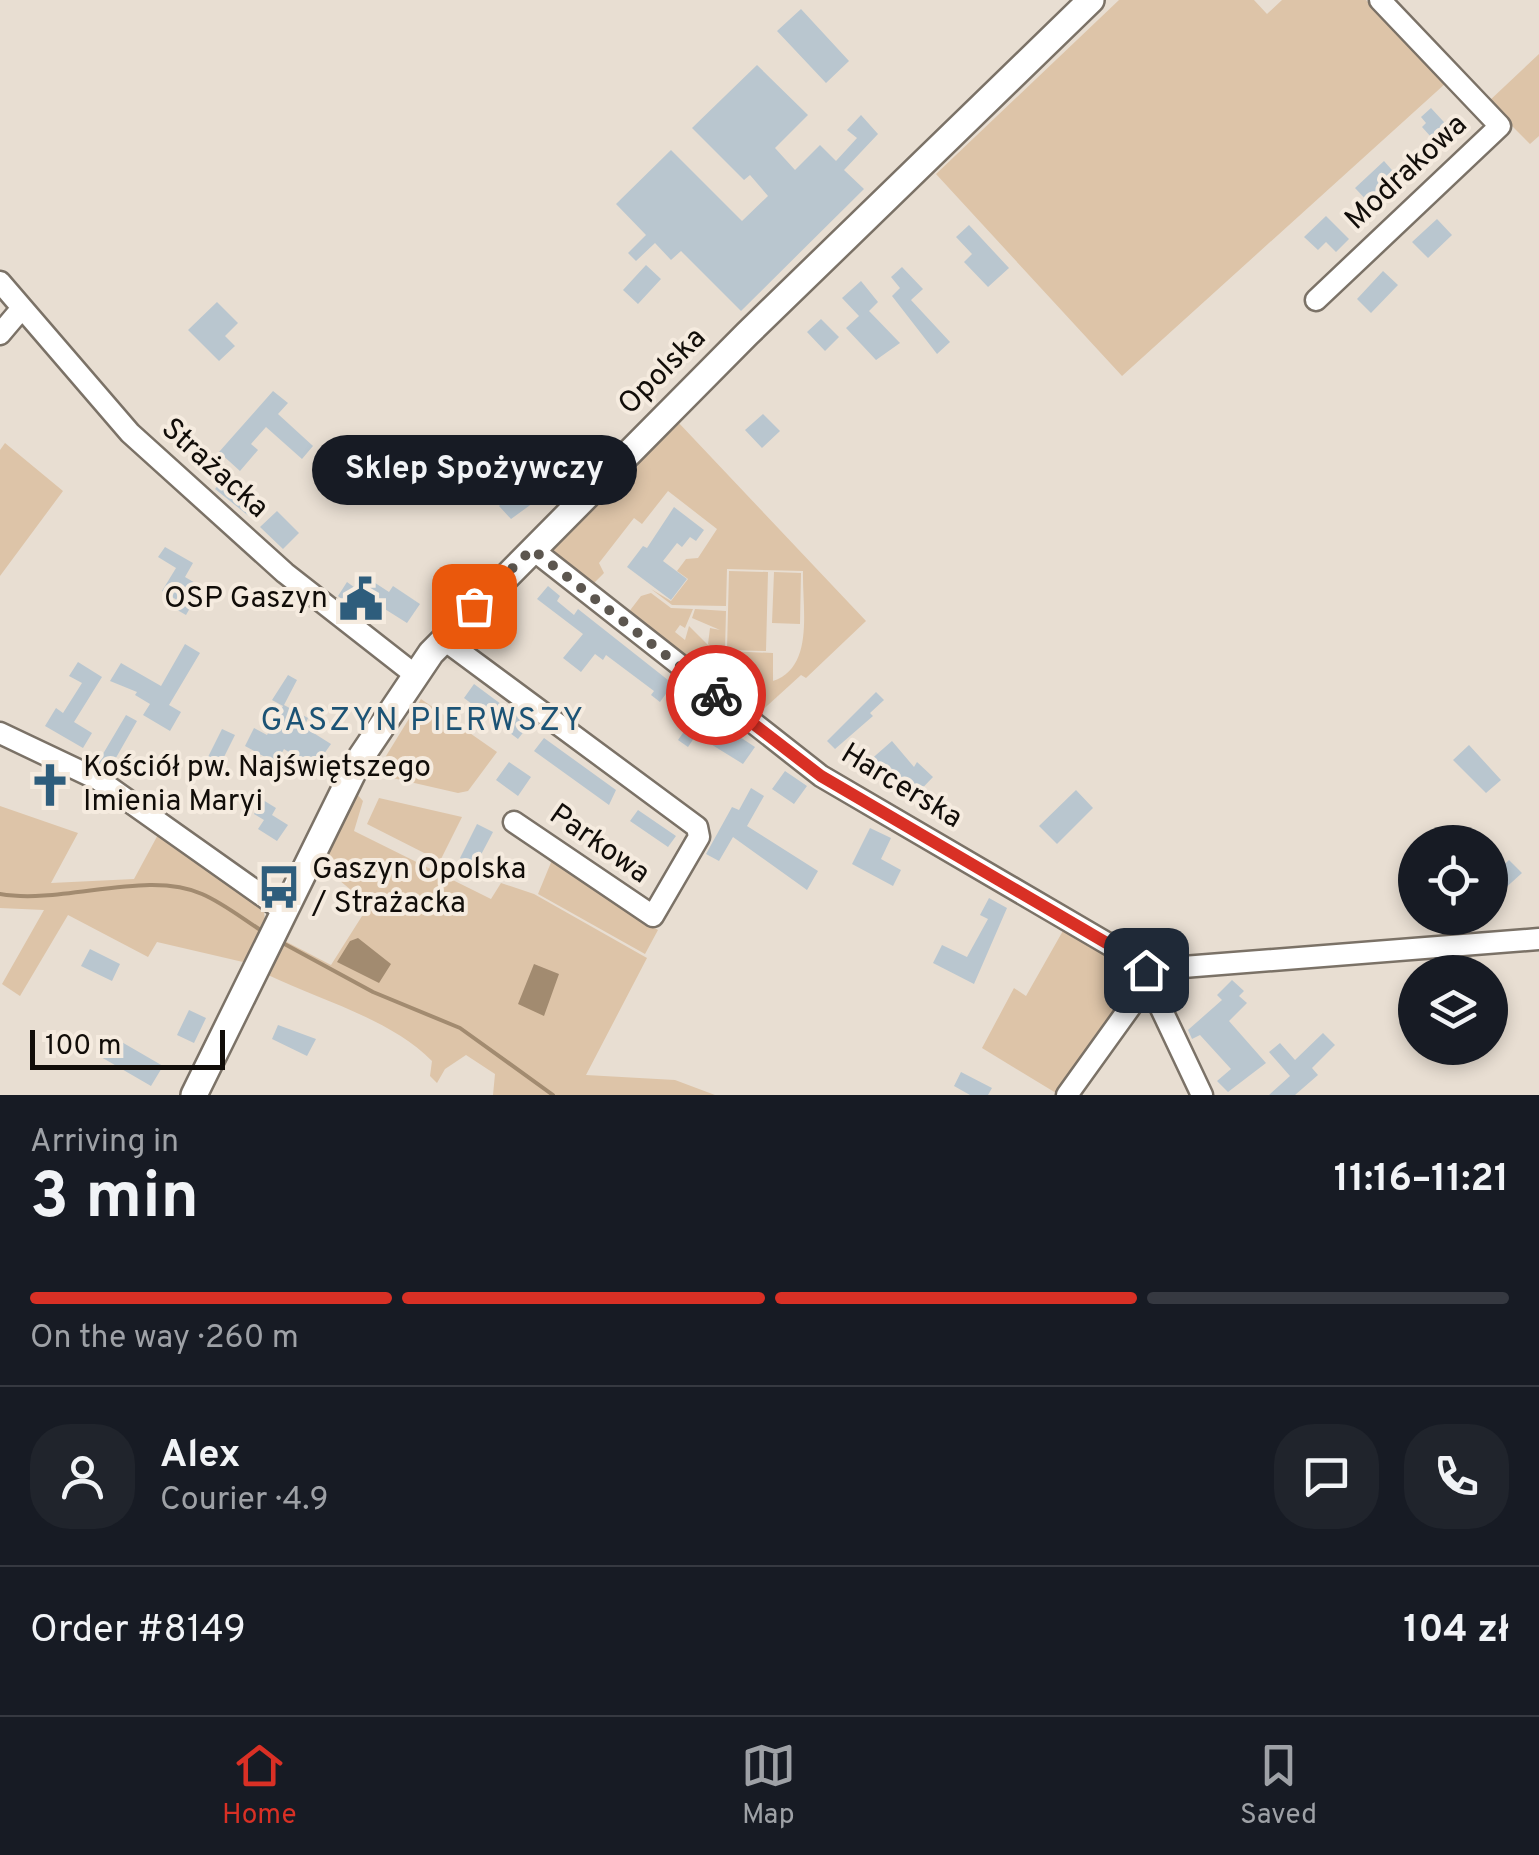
<!DOCTYPE html>
<meta charset="utf-8">
<style>
:root{--surface:#171b24;--page:#20242c;--text:#f1f3f6;--muted:#9ea1a6;--line:#363941;--accent:#d93025}
body{margin:0;font-family:Overpass,sans-serif;background:var(--page);color:var(--text);height:100vh;display:flex;flex-direction:column;font-size:38px;white-space:nowrap}
*{box-sizing:border-box;margin:0}
p{font-size:32px;color:var(--muted)}
.icon{flex:none;width:55px;height:55px;fill:none;stroke:currentColor;stroke-width:2;stroke-linecap:round;stroke-linejoin:round}
.map{position:relative;height:1095px;overflow:hidden}
.side{display:flex;flex-direction:column;background:var(--surface);flex:1}
.side>*{flex:none}
.buttons{position:absolute;left:1398px;top:825px;display:grid;gap:20px}
.buttons a{display:grid;place-items:center;width:110px;height:110px;border-radius:50%;background:var(--surface);box-shadow:0 5px 15px #0003;font-size:50px}
.scale{position:absolute;left:30px;bottom:25px;width:195px;box-sizing:border-box;padding-left:10px;border:5px solid #110d09;border-top:0;font-size:28px;line-height:35px;white-space:nowrap;color:#110d09;-webkit-text-stroke:8px #f5ebdf;paint-order:stroke}
.pin{position:absolute;display:grid;place-items:center;width:85px;height:85px;color:#fff;margin:-42px;border-radius:20px;box-shadow:0 5px 15px #0006}
.courier{position:absolute;display:grid;place-items:center;width:100px;height:100px;margin:-50px;border:8px solid #d93025;border-radius:50%;background:#fff;color:#222;box-shadow:0 2px 12px #0007}
.bubble{position:absolute;height:70px;border-radius:35px;background:var(--surface);box-shadow:0 5px 15px #0003;font-size:32px;font-weight:700;line-height:70px;text-align:center}
.headline em{font-style:normal;font-weight:700}
.headline div{display:flex;flex-direction:column-reverse}
.headline{display:flex;align-items:center;justify-content:space-between;height:170px;padding:0 30px}
h1{font-size:65px;font-weight:700;line-height:75px}
.bar{display:grid;grid-template-columns:repeat(4,1fr);gap:15px 10px;align-content:center;height:120px;padding:0 30px}
.bar i{height:12px;border-radius:8px;background:var(--line)}
.bar .current{background:var(--accent)}
.bar p{grid-column:span 4}
.line{display:flex;align-items:center;gap:25px;padding:0 30px;border-top:2px solid var(--line)}
.line div{flex:1}
.round{display:grid;place-items:center;flex:none;width:105px;height:105px;border-radius:40px;background:var(--page)}
.tabs{display:flex;justify-content:space-around;align-items:center;height:140px;border-top:2px solid var(--line);background:var(--surface);font-size:28px;color:var(--muted)}
.tabs a{display:grid;justify-items:center;gap:5px}
.tabs .current{color:var(--accent)}
.map>svg:first-child{display:block}
.green{fill:#ddc4a8}
.water{fill:#a28b70}
.lines{fill:none;stroke-linecap:round;stroke-linejoin:round}
.stream{stroke:#a28b70;stroke-width:4}
.building{fill:#b9c6cf}
.minor-casing{stroke:#7b7267;stroke-width:25}
.major-casing{stroke:#7b7267;stroke-width:30}
.minor{stroke:#fff;stroke-width:20}
.major{stroke:#fff;stroke-width:25}
.done{stroke:#5c564f;stroke-width:10;stroke-dasharray:0 18}
.route{stroke:#d93025;stroke-width:12}
.labels{text-anchor:middle;dominant-baseline:central;stroke-width:8;stroke-linejoin:round;paint-order:stroke}
.street-label{font-size:30px;fill:#110d09;stroke:#f5ebdf}
.poi-label{font-size:30px;fill:#110d09;stroke:#f5ebdf;text-anchor:start}
.neighbourhood-label{font-size:32px;letter-spacing:2.5px;fill:#1c5375;stroke:#f5ebdf}
</style>
<div class="map">
<svg width="1539" height="1095" viewBox="0 0 1539 1095">
<rect width="100%" height="100%" fill="#e8ded2"/>
<path class="green" d="M1119,0H1254L1267,14L1282,0H1366L1446,83L1122,376L936,174Z
M1539,54V136L1530,144L1488,102Z
M677,421L866,621L806,678L801,675L757,715L628,613L641,596L651,593L671,608L693,609L685,628L680,625L675,632L685,640L689,626L714,651L708,644L710,628L720,630L692,618L695,609L726,611L725,651L773,653V681C815,667 802,608 803,571L727,569L726,606L672,605L651,589L671,601L688,579L677,571L686,559L698,558L717,529L668,491L642,524L634,518L599,563L604,573L594,583L551,551L569,527L628,480L654,442Z
M5,443L63,491L0,576V450Z
M729,571L768,572L766,651L727,650Z
M774,572L801,573L800,624L772,623Z
M421,699L497,752L468,791L458,793L375,774Z
M356,793L363,801L354,831L491,899L501,883L534,894L647,958L586,1075L675,1080L715,1095H493L495,1074L466,1055L445,1069L437,1083L430,1076L432,1061C391,1019 320,1000 268,975L285,941L331,965L369,905L321,865Z
M379,798L462,817L440,861L367,824Z
M0,806L78,833L51,883L134,879L160,831L263,904L265,920L243,962L157,942L148,957L68,915L20,996L2,984L44,910L0,908Z
M552,860L658,930L645,954L538,894Z
M1064,929L1129,968L1135,986L1056,1093L982,1048L1014,988L1026,996Z"/>
<path class="water" d="M358,938L391,964L379,983L337,962L350,941Z
M534,964L559,974L544,1016L518,1004Z"/>
<g class="lines">
<path class="stream" d="M0,894C63,905 147,869 202,894C223,903 243,919 262,931
M279,941L373,992L460,1028L553,1095"/>
</g>
<path class="building" d="M801,9L849,61L826,83L777,31Z
M757,65L808,115L775,148L795,170L820,145L836,161L857,138L847,130L861,115L878,134L844,170L864,189L741,311L681,251L671,260L655,243L636,261L628,253L646,235L616,204L671,150L742,221L768,196L750,175L744,180L692,128Z
M1431,108L1454,133L1440,147L1422,127L1426,123L1421,117Z
M1384,161L1399,178L1371,205L1355,188Z
M1326,216L1349,239L1336,252L1326,242L1318,250L1304,237Z
M1437,219L1452,235L1428,258L1412,242Z
M969,225L1009,268L988,287L964,262L972,254L956,237Z
M646,265L661,279L638,304L623,290Z
M902,267L923,289L911,300L950,342L937,354L892,296L900,288L891,277Z
M1383,271L1398,285L1371,313L1357,299Z
M861,281L878,302L869,311L900,343L876,360L846,328L859,316L842,298Z
M217,302L238,323L225,336L235,346L219,361L188,330Z
M821,319L839,337L825,351L807,332Z
M273,391L288,403L278,414L313,446L302,459L266,427L251,444L258,450L240,471L219,452Z
M763,414L780,431L762,448L745,430Z
M224,479L258,509L250,517L215,489Z
M517,488L533,503L511,519L499,506Z
M674,507L704,530L696,541L690,537L682,547L677,543L663,561L687,579L671,600L627,567L643,546L647,548Z
M277,511L299,533L283,549L260,527Z
M165,547L193,563L185,577L202,587L186,615L172,607L177,600L162,591L176,568L158,557Z
M366,577L389,592L393,586L420,604L407,623L380,606L366,619L338,596L347,582L358,590Z
M548,586L560,596L557,601L574,615L578,609L673,684L660,702L651,695L654,691L606,655L603,660L595,654L581,672L563,658L583,634L537,599Z
M185,644L200,653L169,705L181,712L170,731L143,715L150,704L135,695L137,692L110,681L121,663L161,686Z
M78,662L102,677L74,722L92,733L83,748L45,726L56,708L63,713L82,683L69,676Z
M288,675L297,680L284,705L308,718L304,727L331,744L314,768L284,749L276,763L245,746L254,728L267,735L283,706L272,700Z
M474,684L529,725L518,739L464,698Z
M876,692L884,700L870,713L873,716L835,749L827,741Z
M699,710L755,747L743,764L696,735L688,747L678,740Z
M126,715L137,721L109,770L97,764Z
M222,729L235,735L218,769L205,763Z
M544,738L616,790L609,805L534,751Z
M892,741L914,767L917,762L933,777L910,801L868,762Z
M1469,745L1501,780L1486,793L1453,760Z
M509,762L531,777L518,796L496,780Z
M785,771L807,786L794,804L772,789Z
M751,788L764,796L747,826L818,871L807,890L733,837L719,861L706,854L732,807L739,810Z
M1076,790L1093,808L1057,844L1039,826Z
M263,800L276,808L272,815L288,825L277,841L258,829L264,820L254,814Z
M638,810L676,836L668,847L630,821Z
M477,824L493,832L475,866L460,858Z
M870,828L891,838L881,859L901,870L893,886L852,864Z
M1509,860L1522,873L1501,892L1490,878Z
M989,898L1007,908L974,984L933,963L942,945L967,957L988,919L980,915Z
M90,949L120,964L112,981L81,966Z
M1232,980L1244,991L1239,996L1247,1003L1229,1021L1266,1063L1228,1092L1217,1081L1231,1069L1200,1035L1192,1039L1188,1030L1222,1000L1217,995Z
M189,1010L206,1018L194,1043L177,1035Z
M278,1025L316,1039L307,1056L272,1039Z
M1323,1033L1335,1045L1312,1068L1318,1075L1295,1095H1269L1290,1076L1269,1052L1280,1043L1295,1060Z
M113,1037L163,1066L151,1086L101,1057Z
M961,1072L992,1088L988,1095H970L954,1086Z"/>
<g class="lines">
<g class="minor-casing">
<path id="minor" d="M0,282L130,433L285,573L414,674
M1316,300L1500,126L1380,0
M0,334L22,308
M532,549L821,776L1139,962L1202,1095
M443,639L697,827L699,837L653,916L514,822
M0,733L99,780L284,911
M1145,970L1539,939
M1067,1095L1141,992L1152,987"/>
</g>
<g class="major-casing">
<path id="major" d="M194,1095L359,760L431,653L747,334L1091,0"/>
</g>
<use href="#minor" class="minor"/>
<use href="#major" class="major"/>
</g>
<g class="lines">
<path class="done" d="M474,606L532,549L716,695"/>
<path class="route" d="M716,695L821,776L1139,962L1146,970"/>
</g>
<defs>
<g id="civic-bare" transform="scale(3.45)"><path d="M-.6-6.5H3V-4.5H.6V-3L4-1V1h2V6H-6V1h2V-1L-.6-3ZM-1.2 2.5V6h2.4V2.5Z" fill="#2e5d7c" stroke="#f5ebdf" stroke-width="2.5" paint-order="stroke"/></g>
<g id="church-bare" transform="scale(3.45)"><path d="M-1.2-6h2.4v3.5h3.3v2.4h-3.3V6h-2.4V-.1h-3.3v-2.4h3.3Z" fill="#2e5d7c" stroke="#f5ebdf" stroke-width="2.5" paint-order="stroke"/></g>
<g id="bus-bare" transform="scale(3.45)"><path d="M-5-6H5V4H4V6H2V4H-2V6H-4V4H-5ZM-3.5-4V0h7V-4ZM-3.5 1.2v1.5H-2V1.2ZM2 1.2v1.5H3.5V1.2Z" fill="#2e5d7c" stroke="#f5ebdf" stroke-width="2.5" paint-order="stroke"/></g>
</defs>
<g fill-rule="evenodd">
<use href="#civic-bare" x="361" y="599"/>
<use href="#church-bare" x="50" y="785"/>
<use href="#bus-bare" x="279" y="887"/>
</g>
<g class="labels">
<g class="street-label">
<text transform="translate(1407 173) rotate(-43)">Modrakowa</text>
<text transform="translate(663 372) rotate(-45)">Opolska</text>
<text transform="translate(214 469) rotate(42)">Strażacka</text>
<text transform="translate(901 787) rotate(31)">Harcerska</text>
<text transform="translate(599 845) rotate(35)">Parkowa</text>
</g>
<g class="poi-label">
<text x="328" y="599" text-anchor="end">OSP Gaszyn</text>
<text x="83" y="768">Kościół pw. Najświętszego<tspan x="83" dy="34">Imienia Maryi</tspan></text>
<text x="312" y="870">Gaszyn Opolska<tspan x="312" dy="34">/ Strażacka</tspan></text>
</g>
<g class="neighbourhood-label">
<text x="423" y="722">GASZYN PIERWSZY</text>
</g>
</g>
</svg>
<div class="buttons">
<a><svg class="icon" aria-label="locate" viewBox="0 0 24 24"><circle cx="12" cy="12" r="6"/><path d="M12 2v4M12 18v4M2 12h4M18 12h4"/></svg></a>
<a><svg class="icon" aria-label="layers" viewBox="0 0 24 24"><path d="M12 4l9 5-9 5-9-5zM3 14l9 5 9-5"/></svg></a>
</div>
<div class="scale">100 m</div>
<div class="pin" style="left:474px;top:606px;background:#ea580c"><svg class="icon" aria-label="bag" viewBox="0 0 24 24"><path d="M5 8h14l-1 12H6zM9 8a3 3 0 0 1 6 0"/></svg></div>
<div class="pin" style="left:1146px;top:970px;background:#1f2937"><svg class="icon" aria-label="home" viewBox="0 0 24 24"><path d="M3 11l9-7 9 7M6 9v11h12V9"/></svg></div>
<div class="courier" style="left:716px;top:695px"><svg class="icon" aria-label="bike" viewBox="0 0 24 24"><circle cx="6" cy="16" r="4"/><circle cx="18" cy="16" r="4"/><path d="M6 16l4-8h5l3 8M10 8l3 8H6M13 5h3"/></svg></div>
<div class="bubble" style="left:312px;top:435px;width:325px">Sklep Spożywczy</div>
</div>
<section class="side">
<div class="headline"><div><h1>3 min</h1><p>Arriving in</p></div><em>11:16–11:21</em></div>
<div class="bar"><i class="current"></i><i class="current"></i><i class="current"></i><i></i><p>On the way · 260 m</p></div>
<div class="line" style="height:180px"><a class="round"><svg class="icon" aria-label="person" viewBox="0 0 24 24"><circle cx="12" cy="8" r="4"/><path d="M4 21q1-7 8-7t8 7"/></svg></a><div><b>Alex</b><p>Courier · 4.9</p></div><a class="round"><svg class="icon" aria-label="chat" viewBox="0 0 24 24"><path d="M4 5h16v11H9l-5 4z"/></svg></a><a class="round"><svg class="icon" aria-label="phone" viewBox="0 0 24 24"><path d="M5 4h4l2 5-3 2q2 4 5 5l2-3 5 2v4C11 20 4 13 5 4z"/></svg></a></div>
<div class="line" style="height:130px"><div>Order #8149</div><b>104 zł</b></div>
</section>
<nav class="tabs">
<a class="current"><svg class="icon" aria-label="home" viewBox="0 0 24 24"><path d="M3 11l9-7 9 7M6 9v11h12V9"/></svg>Home</a>
<a><svg class="icon" aria-label="map" viewBox="0 0 24 24"><path d="M3 6l6-2 6 2 6-2v14l-6 2-6-2-6 2zM9 4v14M15 6v14"/></svg>Map</a>
<a><svg class="icon" aria-label="saved" viewBox="0 0 24 24"><path d="M7 4h10v16l-5-4-5 4z"/></svg>Saved</a>
</nav>
